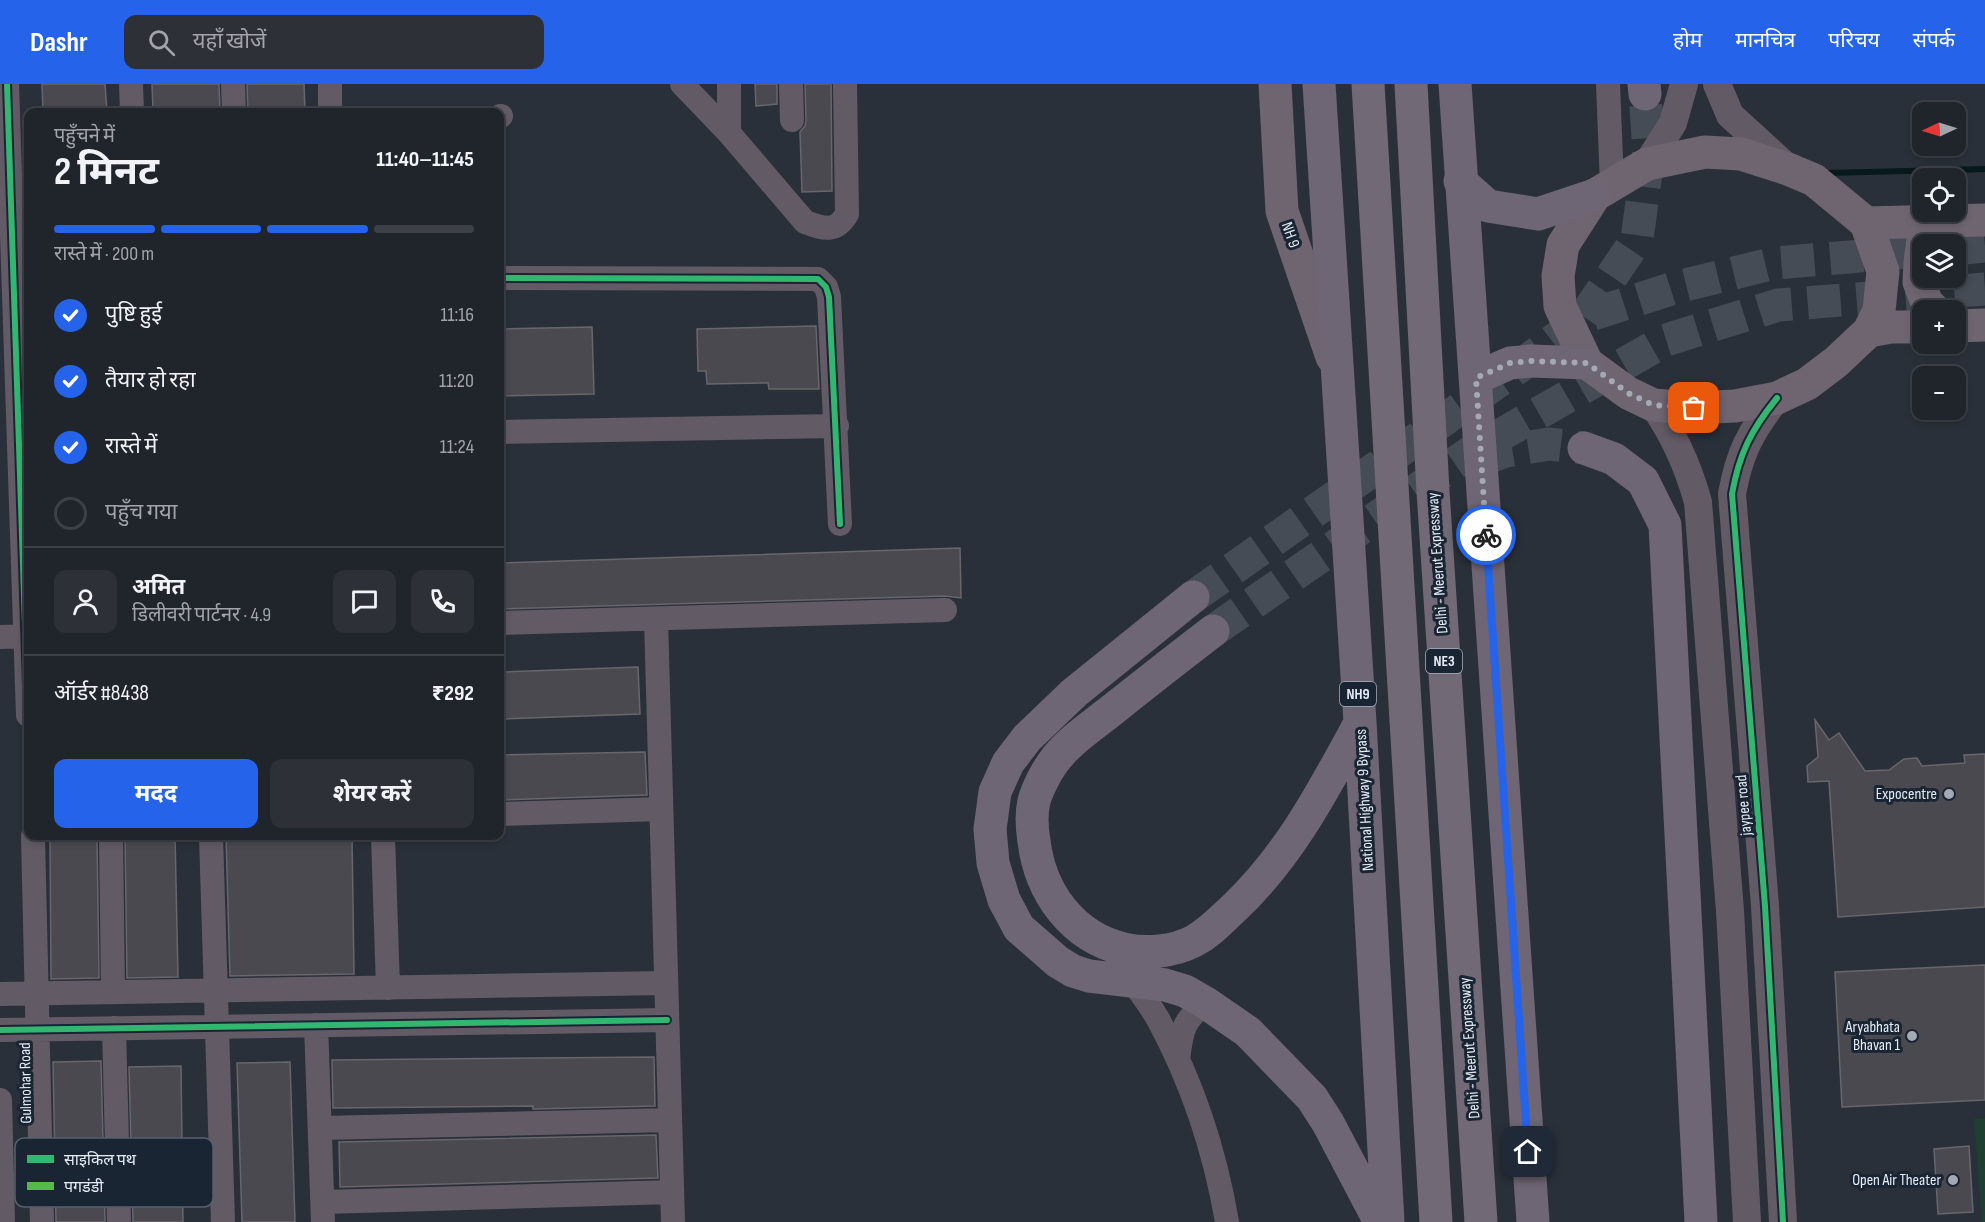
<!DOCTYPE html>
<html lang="hi">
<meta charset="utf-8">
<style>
:root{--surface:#20242b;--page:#2d3037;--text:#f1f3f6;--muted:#a2a4a9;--line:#3d4147;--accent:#2563eb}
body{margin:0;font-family:"Sofia Sans Condensed","Noto Sans Devanagari",sans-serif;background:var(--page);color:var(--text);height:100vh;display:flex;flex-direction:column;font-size:22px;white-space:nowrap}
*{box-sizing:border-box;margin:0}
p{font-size:20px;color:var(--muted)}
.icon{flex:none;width:33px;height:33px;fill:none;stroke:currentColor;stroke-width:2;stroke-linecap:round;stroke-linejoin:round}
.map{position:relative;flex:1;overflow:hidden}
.details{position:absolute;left:24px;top:24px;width:480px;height:732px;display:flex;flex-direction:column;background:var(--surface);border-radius:12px;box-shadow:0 3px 9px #0003,0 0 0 2px var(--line)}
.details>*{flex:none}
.needle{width:39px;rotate:266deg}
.fabs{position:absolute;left:1912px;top:18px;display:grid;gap:12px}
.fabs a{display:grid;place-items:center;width:54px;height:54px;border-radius:12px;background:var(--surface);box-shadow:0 3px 9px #0003,0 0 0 2px var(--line);font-size:30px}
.pin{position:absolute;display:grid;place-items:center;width:51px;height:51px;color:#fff;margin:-26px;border-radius:12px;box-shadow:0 3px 9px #0006}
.courier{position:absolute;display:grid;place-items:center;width:60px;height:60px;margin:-30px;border:4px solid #2563eb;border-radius:50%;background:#fff;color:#222;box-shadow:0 2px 8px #0007}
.summary em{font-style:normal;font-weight:700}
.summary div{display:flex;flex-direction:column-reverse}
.summary{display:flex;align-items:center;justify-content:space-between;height:102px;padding:0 30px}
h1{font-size:39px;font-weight:700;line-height:45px}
.bar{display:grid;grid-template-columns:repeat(4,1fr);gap:9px 6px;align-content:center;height:72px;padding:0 30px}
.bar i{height:8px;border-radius:4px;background:var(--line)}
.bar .current{background:var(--accent)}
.bar p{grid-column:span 4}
.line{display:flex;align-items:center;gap:15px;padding:0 30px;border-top:2px solid var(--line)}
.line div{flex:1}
.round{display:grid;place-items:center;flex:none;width:63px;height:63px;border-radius:12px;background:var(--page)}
ol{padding:0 30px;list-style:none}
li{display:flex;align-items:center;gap:18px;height:66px}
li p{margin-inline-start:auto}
li .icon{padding:6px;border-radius:50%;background:var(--accent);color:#fff;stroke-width:4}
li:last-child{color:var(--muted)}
li i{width:33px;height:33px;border:3px solid var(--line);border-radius:50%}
.action{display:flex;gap:12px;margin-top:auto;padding:12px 30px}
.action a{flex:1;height:69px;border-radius:12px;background:var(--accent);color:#fff;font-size:24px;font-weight:700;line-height:69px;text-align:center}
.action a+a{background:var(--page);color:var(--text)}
header{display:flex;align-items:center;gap:36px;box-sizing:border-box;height:84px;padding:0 30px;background:var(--accent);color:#fff}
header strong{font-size:28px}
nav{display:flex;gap:33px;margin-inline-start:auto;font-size:21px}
.search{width:420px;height:54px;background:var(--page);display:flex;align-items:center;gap:15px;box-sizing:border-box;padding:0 21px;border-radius:12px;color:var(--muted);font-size:22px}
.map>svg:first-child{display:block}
.green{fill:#1d4030}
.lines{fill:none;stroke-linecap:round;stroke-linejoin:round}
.stream{stroke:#07191c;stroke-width:6}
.building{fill:#49494f;stroke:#68666c;stroke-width:1.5}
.trunk-tunnel{stroke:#464c55;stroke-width:33;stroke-dasharray:33 16;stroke-linecap:butt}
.pedestrian{stroke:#625b65;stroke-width:18}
.minor{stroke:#625b65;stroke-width:24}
.tertiary{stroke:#625b65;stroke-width:28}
.secondary{stroke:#6e6571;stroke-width:33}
.trunk{stroke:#6e6674;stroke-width:33}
.motorway{stroke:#726977;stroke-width:33}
.quiet{stroke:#58b947;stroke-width:4.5;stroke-dasharray:9 4.5;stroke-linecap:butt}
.cycleway-casing{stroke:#1a2534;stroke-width:10}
.cycleway{stroke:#33b770;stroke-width:6}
.done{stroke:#a3aab4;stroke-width:6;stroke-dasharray:0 10.8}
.route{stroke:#2563eb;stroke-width:8}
.poi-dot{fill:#a3aab4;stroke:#1a2534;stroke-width:2}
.labels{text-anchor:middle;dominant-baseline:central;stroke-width:6;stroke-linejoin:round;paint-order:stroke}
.shield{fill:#1a2534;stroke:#a7b0bc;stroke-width:1.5}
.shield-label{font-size:15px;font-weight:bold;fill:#e4ebf6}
.street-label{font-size:16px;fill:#e4ebf6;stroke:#1a2534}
.poi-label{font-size:16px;fill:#e4ebf6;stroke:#1a2534;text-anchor:end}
.key{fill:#1a2534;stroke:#57606e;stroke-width:1.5}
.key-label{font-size:16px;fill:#e4ebf6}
</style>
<header>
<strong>Dashr</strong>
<div class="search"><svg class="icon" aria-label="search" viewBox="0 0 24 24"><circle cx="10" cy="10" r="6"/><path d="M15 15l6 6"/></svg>यहाँ खोजें</div>
<nav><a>होम</a><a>मानचित्र</a><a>परिचय</a><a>संपर्क</a></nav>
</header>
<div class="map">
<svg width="1985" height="1138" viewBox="0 0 1985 1138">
<rect width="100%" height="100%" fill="#2a3039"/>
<path class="green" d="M1985,1034V1138H1982L1974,1035Z"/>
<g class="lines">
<path class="stream" d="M1827,89L1985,85"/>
</g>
<path class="building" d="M42,0H105L107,28H43Z
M152,0H219L220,28H153Z
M247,0H304L305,28H248Z
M755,0H777V20L756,22Z
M805,0H831L832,107L802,108L800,48L805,42L806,36Z
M816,242L819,305H769L768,299L707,300L706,287H698L697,245Z
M592,243L594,310L500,312V245Z
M960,464L961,514L945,512L500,525V479Z
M638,583L640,630L500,635V588Z
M1815,636L1829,656L1839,649L1865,687L1889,686L1904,675L1917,674L1922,682L1965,679L1964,671L1985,670V823L1838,833L1829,697L1808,698L1807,682L1818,673Z
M645,668L647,711L500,716V671Z
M50,752H97L99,894L51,895Z
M125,752H175L178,893L127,894Z
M226,752H352L354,890L230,892Z
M1985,881V1016L1842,1023L1835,888Z
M654,973L655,1022L533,1025V1022L333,1024L332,976Z
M101,977L105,1138H56L53,978Z
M290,978L295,1138H242L237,979Z
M181,982L183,1138H133L129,983Z
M656,1051L658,1094L340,1103L339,1058Z
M1969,1062L1973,1128L1938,1130L1934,1065Z"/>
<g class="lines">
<path class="trunk-tunnel" d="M1956,165L1985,162
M1584,233L1637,155L1649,67L1645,10
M1481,376L1506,367L1549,360L1584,364
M1193,513L1523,280L1584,233L1677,203L1775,179L1923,167
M1213,547L1471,368L1666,256L1778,221L1985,205"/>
<path class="pedestrian" d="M26,204V236"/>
<path class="minor" d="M7,0L28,631
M131,0L132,28
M233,0L234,28
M330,0V28
M682,0L729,49L805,138C824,145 836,149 847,130L845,0
M729,0V49
M791,0L792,36
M1608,0L1612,101
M500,32H501
M500,194L818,195L826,203L829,213L840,440
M500,348L837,342
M656,535L673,1138
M500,539L945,526
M0,553L28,552
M500,730L661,725
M33,752L42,1138
M111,752L113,908
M211,752L223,1138
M383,752L388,904
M1132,896C1140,909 1150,921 1158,935C1192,998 1215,1067 1227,1138
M0,910L666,899
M316,941L323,1138
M114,944L119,1138
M0,946L667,936
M1178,975C1182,947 1182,937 1206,919
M0,1016L3,1138
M320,1044L670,1036
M323,1118L672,1108"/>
<path class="tertiary" d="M1717,0L1730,31L1788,84
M1647,80L1673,39L1684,0
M1777,314C1751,346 1739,370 1732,410L1765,822L1783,1138
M1653,321C1675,352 1688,382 1698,418L1730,827L1747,1138"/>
<path class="secondary" d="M1275,0L1282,127L1332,273
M1705,68L1741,70L1788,85L1814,96L1866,139L1883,187L1879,227L1869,247L1836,278L1807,300L1777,314L1735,322L1694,324L1653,321L1628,309L1587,279L1560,222L1558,192L1563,161L1595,111L1647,80Z
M1866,139L1985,136
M1934,226L1927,219L1919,198L1920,179L1923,156L1941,137
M1956,242L1985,241
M1869,247L1891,243H1923"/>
<path class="trunk" d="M1319,0L1360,638L1388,1138
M1455,0L1533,1138
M1644,0L1645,10
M1460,97L1488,122L1538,130L1595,111
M1476,294L1510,279L1531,277L1587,279
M1584,364L1614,375L1643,397L1665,441L1701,1138
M1193,513L1074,609L1027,654L1008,679L995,708L990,745L993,779L1004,816L1019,844L1058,878L1073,887L1089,892L1165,901L1185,907L1206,919L1248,948L1312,1014L1328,1039L1380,1138
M1213,547C1179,573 1146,599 1112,626C1092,642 1067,658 1052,680C1045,690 1037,706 1034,717C1031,730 1032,745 1034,757C1040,808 1072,853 1124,865C1147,870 1173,868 1194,857C1209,849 1220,837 1233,825C1289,773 1324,705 1360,639"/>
<path class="motorway" d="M1368,0L1436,1138
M1411,0L1433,407L1481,1138"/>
<path class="quiet" d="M26,204L28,348"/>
<g class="cycleway-casing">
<path id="cycleway" d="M7,0L28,631
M500,194L818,195L826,203L829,213L840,440
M1777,314C1751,346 1739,370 1732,410L1765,822L1783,1138
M0,946L667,936"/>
</g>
<use href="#cycleway" class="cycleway"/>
</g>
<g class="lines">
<path class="done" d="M1486,451L1476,294L1510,279L1531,277L1587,279L1628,309L1653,321L1694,324"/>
<path class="route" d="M1486,451L1528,1068"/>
</g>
<g class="poi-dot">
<circle cx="1949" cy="710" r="6"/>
<circle cx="1912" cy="952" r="6"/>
<circle cx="1953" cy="1096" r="6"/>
</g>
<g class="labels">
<g class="shield">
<rect x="1426" y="565" width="36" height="24" rx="4.5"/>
<rect x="1340" y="598" width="36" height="24" rx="4.5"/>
</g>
<g class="shield-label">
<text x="1444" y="577">NE3</text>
<text x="1358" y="610">NH9</text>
</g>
<g class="street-label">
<text transform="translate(1290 151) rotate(71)">NH 9</text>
<text transform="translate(1438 479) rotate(-94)">Delhi - Meerut Expressway</text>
<text transform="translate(1365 716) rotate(-93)">National Highway 9 Bypass</text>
<text transform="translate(1744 721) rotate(-95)">jaypee road</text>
<text transform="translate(1470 964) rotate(-94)">Delhi - Meerut Expressway</text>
<text transform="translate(26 999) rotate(-91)">Gulmohar Road</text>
</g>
<g class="poi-label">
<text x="1937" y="710">Expocentre</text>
<text x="1900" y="943">Aryabhata<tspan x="1900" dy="18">Bhavan 1</tspan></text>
<text x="1941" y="1096">Open Air Theater</text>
</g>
</g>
<rect x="15" y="1054" width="198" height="69" rx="9" class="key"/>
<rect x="27" y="1071" width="27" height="8" fill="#33b770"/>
<rect x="27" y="1098" width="27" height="8" fill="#58b947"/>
<g class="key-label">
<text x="64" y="1081">साइकिल पथ</text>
<text x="64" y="1108">पगडंडी</text>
</g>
</svg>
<div class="fabs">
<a><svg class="needle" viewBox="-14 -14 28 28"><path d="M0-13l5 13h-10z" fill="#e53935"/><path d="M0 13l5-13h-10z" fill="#a2a4a9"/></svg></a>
<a><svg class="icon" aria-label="locate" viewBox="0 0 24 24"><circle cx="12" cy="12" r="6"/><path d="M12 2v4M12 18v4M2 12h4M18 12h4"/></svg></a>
<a><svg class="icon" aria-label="layers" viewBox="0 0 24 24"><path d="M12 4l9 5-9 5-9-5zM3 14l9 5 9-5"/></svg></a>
<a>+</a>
<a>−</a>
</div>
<div class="pin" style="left:1694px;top:324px;background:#ea580c"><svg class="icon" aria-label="bag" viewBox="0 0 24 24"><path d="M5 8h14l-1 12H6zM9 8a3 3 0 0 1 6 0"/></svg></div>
<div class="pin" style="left:1528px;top:1068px;background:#1f2937"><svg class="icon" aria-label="home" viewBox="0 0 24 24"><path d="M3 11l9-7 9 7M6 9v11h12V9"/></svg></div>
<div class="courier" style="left:1486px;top:451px"><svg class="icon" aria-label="bike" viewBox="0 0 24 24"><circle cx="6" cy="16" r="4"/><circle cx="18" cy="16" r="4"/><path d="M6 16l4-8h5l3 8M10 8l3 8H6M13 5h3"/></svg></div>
<section class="details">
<div class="summary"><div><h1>2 मिनट</h1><p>पहुँचने में</p></div><em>11:40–11:45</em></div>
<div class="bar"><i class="current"></i><i class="current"></i><i class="current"></i><i></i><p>रास्ते में · 200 m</p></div>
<ol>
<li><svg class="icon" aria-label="check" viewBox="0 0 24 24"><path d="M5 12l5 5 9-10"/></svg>पुष्टि हुई<p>11:16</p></li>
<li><svg class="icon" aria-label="check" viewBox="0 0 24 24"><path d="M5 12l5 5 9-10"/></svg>तैयार हो रहा<p>11:20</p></li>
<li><svg class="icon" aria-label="check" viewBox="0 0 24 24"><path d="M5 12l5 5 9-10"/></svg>रास्ते में<p>11:24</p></li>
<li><i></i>पहुँच गया</li>
</ol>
<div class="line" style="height:108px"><a class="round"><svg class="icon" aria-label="person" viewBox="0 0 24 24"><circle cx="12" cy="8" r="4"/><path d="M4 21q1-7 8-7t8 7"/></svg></a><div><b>अमित</b><p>डिलीवरी पार्टनर · 4.9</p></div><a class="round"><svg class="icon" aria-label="chat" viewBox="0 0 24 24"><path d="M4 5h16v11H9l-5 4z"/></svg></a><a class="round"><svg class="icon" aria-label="phone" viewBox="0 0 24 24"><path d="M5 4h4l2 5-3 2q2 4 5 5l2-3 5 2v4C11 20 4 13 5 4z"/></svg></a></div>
<div class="line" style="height:78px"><div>ऑर्डर #8438</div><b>₹292</b></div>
<div class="action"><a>मदद</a><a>शेयर करें</a></div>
</section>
</div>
